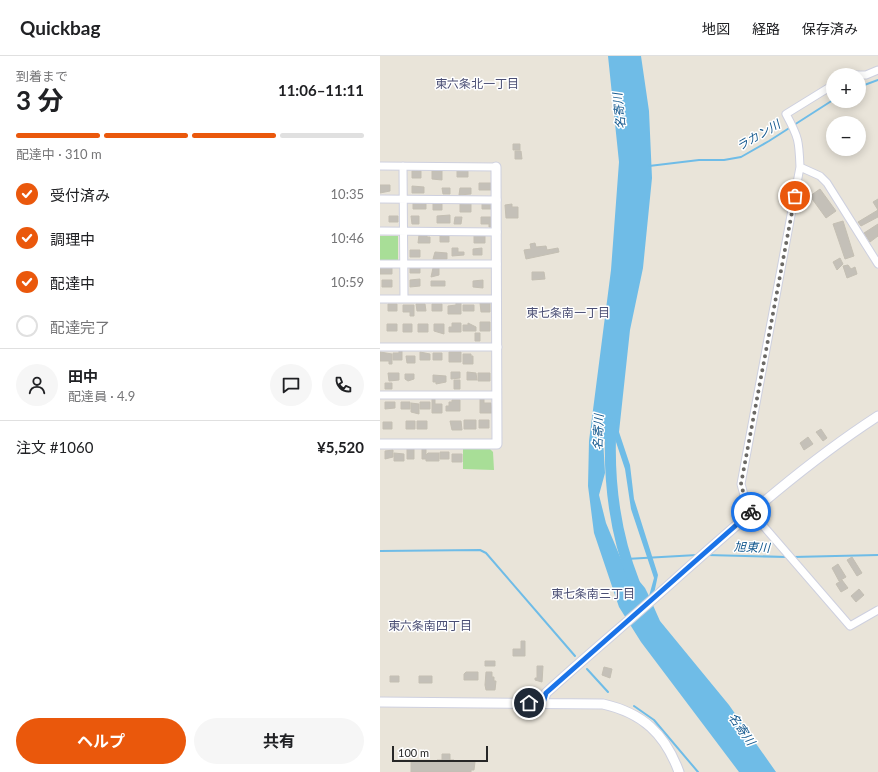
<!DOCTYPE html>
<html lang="ja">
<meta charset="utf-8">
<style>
:root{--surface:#fff;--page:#f6f6f6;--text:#202124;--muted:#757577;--line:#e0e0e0;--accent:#ea580c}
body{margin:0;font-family:Lato,"Noto Sans JP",sans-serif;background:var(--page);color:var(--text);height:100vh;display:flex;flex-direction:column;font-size:15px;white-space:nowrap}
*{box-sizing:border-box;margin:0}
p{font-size:13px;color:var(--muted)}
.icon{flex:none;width:22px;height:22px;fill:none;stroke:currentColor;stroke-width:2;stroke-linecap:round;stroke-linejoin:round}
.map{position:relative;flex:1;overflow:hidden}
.sheet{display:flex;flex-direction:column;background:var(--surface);width:380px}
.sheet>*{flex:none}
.fabs{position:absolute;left:446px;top:12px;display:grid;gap:8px}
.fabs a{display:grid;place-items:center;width:40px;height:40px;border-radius:50%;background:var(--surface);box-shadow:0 2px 10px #0003;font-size:20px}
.scale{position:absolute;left:12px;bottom:10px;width:96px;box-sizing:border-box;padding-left:4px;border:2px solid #272727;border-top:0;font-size:11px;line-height:14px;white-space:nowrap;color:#272727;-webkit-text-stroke:3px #fff;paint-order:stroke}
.pin{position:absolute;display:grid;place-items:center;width:34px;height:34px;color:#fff;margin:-17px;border:2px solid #fff;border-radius:50%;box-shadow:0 1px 4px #0007}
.courier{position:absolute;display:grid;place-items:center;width:40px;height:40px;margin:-20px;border:3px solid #1a73e8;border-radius:50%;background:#fff;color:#222;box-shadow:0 1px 5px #0007}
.overview em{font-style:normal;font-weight:700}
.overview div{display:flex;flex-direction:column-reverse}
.overview{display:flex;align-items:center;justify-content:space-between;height:68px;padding:0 16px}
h1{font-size:26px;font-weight:700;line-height:30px}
.bar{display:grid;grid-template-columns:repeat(4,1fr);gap:6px 4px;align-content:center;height:48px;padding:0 16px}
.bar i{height:5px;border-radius:3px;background:var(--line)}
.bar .active{background:var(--accent)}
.bar p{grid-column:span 4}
.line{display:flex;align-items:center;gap:10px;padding:0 16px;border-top:1px solid var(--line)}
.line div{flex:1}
.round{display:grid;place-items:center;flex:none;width:42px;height:42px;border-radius:21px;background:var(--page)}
ol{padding:0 16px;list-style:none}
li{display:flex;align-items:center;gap:12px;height:44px}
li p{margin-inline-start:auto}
li .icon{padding:4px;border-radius:50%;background:var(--accent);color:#fff;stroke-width:4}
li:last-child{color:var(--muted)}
li i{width:22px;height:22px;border:2px solid var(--line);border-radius:50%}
.primary-button{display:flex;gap:8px;margin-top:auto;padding:8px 16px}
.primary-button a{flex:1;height:46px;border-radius:24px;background:var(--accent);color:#fff;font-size:16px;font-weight:700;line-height:46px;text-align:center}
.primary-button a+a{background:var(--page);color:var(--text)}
header{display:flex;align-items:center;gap:24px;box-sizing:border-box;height:56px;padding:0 20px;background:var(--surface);border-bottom:1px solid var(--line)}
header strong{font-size:19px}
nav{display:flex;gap:22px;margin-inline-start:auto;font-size:14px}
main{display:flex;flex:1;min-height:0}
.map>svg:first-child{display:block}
.green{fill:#a8de97}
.water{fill:#6fbce7;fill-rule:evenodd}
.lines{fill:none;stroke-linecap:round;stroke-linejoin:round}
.stream{stroke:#6fbce7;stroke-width:2}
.river{stroke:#6fbce7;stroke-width:11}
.building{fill:#c4c0b8;stroke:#c4bfb3}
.minor-casing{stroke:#ced0df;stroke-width:9}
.tertiary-casing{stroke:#ced0df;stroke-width:11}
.minor{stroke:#fff;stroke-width:7}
.tertiary{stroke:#fff;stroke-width:9}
.done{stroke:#6b6965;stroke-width:4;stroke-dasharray:0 7.2}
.route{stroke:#1a73e8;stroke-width:5}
.labels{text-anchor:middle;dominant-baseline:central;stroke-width:3;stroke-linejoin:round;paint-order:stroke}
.neighbourhood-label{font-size:12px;fill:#4a4e74;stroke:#fff}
.water-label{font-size:12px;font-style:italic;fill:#13588e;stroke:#fff}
</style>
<header>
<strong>Quickbag</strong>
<nav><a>地図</a><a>経路</a><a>保存済み</a></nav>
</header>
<main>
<section class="sheet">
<div class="overview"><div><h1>3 分</h1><p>到着まで</p></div><em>11:06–11:11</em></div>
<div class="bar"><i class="active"></i><i class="active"></i><i class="active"></i><i></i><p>配達中 · 310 m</p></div>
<ol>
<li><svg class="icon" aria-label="check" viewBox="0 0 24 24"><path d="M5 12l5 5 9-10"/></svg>受付済み<p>10:35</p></li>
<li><svg class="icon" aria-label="check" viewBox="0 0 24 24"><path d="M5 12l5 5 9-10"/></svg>調理中<p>10:46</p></li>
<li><svg class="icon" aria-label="check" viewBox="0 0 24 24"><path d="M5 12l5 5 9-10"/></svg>配達中<p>10:59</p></li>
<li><i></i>配達完了</li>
</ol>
<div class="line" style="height:72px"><a class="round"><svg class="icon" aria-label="person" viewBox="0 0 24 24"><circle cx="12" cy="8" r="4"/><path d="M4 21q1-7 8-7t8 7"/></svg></a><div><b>田中</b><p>配達員 · 4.9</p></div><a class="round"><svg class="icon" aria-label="chat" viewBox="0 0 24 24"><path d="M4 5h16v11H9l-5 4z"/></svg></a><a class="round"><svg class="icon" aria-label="phone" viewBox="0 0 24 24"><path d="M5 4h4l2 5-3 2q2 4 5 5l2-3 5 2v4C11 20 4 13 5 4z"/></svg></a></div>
<div class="line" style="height:52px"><div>注文 #1060</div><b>¥5,520</b></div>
<div class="primary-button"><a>ヘルプ</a><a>共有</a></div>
</section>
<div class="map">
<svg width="498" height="716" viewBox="0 0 498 716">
<rect width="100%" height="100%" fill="#e9e4d9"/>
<path class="green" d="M0,180H18V204H0Z
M83,392H109L113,396L114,414L83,413Z"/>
<path class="water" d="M228,0H261L269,55L272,122L263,212L250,274L239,376L250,409L254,443L278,519L272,547L280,565L349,649L396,716H359L261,586L239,551L214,477L208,430L209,385L231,214L239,106ZM223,383H235L245,413L251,453L274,522L269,540L265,532L241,503L226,467L219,439L225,417Z"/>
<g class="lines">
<path class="stream" d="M479,31L498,24
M269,110L319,104H344L361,101L389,85L453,44
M0,495L100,494L106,497L195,600
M327,499L407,501
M413,501L498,499
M246,503L317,499
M207,613L228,636
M254,650L274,664L318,716"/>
<path class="river" d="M231,368C228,423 234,475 254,526"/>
</g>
<path class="building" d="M133,88H140V94H133Z
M135,95H141L142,103H135Z
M32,115H41V122H32Z
M52,115H62V124L52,123Z
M77,115H88V121H77Z
M99,127H111V134H99Z
M0,129H10V135L0,137Z
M32,130L44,131V137H32Z
M62,132H70V138H63Z
M80,132H91V138L79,139Z
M440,133L456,155L446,162L430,140Z
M498,143V161L481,170L478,166L498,154L493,146Z
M33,146H46V153H33Z
M53,147H62V154H53Z
M83,147L91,148V156H80V148Z
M102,147H112V153H102Z
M132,148V151H138V162H126L125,149Z
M70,159V167H57V160Z
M9,160H18V166H9Z
M31,160H39V168H32Z
M75,161H82L81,168H74Z
M101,161H111V171H109V168H101Z
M463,165L474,200L465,203L453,168Z
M498,168V180L490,186L484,177Z
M39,179H47V181H50V187H38Z
M60,179H69V186H60Z
M94,180H105V187H94Z
M155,187L156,191L166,190L167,194L178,192L179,196L146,203L144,194L151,193L150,188Z
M72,192H78V196H84V199L72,200Z
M102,192V199H93V193Z
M30,194H40V201H30Z
M55,196L67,197V203H53Z
M460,202L463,208L457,214L453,206Z
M468,209L471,213L475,211L477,218L467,222L463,210Z
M0,211H12V218H0Z
M30,211H40V217H30Z
M59,211V219L51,221L53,212Z
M152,216H164L165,223L152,224Z
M40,223V230L30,231V224Z
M2,224H12V231H2Z
M103,224V232L93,231V225Z
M51,225H65V230H51Z
M76,247H81V258H68V250L76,249Z
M100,247H110V256H101Z
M8,248H17V255H8Z
M36,248H45L46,255H37Z
M52,248H62V255H52Z
M23,249H34V260H30V256H23Z
M83,249H94V255H83Z
M100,266H110V275H100Z
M72,267H81V276H69V271H72Z
M88,267L96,271V275H83V269H88Z
M7,268H17V275H7Z
M23,268H32V276H23Z
M38,268H48V276H38Z
M54,268H64V278L54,275Z
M95,277H100V285H95Z
M19,295H22V304H13V297H19Z
M0,296L12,298V308H9V305H0Z
M40,296L50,298V304H40Z
M69,296H81V306H69Z
M53,297H62V304H53Z
M83,298H91V300H93V308H83Z
M26,300H35V307H27Z
M71,316H80V322L71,323Z
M87,316L96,317L97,324H87Z
M8,317H19V324L9,325Z
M98,317H110V325H98Z
M25,318H34V323L28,325L25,323Z
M53,319L66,320V326L56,328V326H53Z
M74,324H80V333H74Z
M5,327H12V333H5Z
M52,343H55V348H62V357H52Z
M100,343H104V347H111L112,357H100Z
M72,344H80V355H66V350H69V346H72Z
M5,346H15V352L5,353Z
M21,346H30V353H21Z
M40,346H50V353H40Z
M31,347L39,348V358L31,356Z
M84,364H96V373H84Z
M99,364H109V372H99Z
M26,365H35V373H26Z
M37,365H47V373H37Z
M70,365H81L82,374H72Z
M3,366H12V373H3Z
M441,373L447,382L443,385L436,376Z
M428,381L433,388L424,394L420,387Z
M27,392H34V403H27Z
M42,392H46V399L48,397H59V405H46V403H42Z
M13,394V401L5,403V395Z
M60,396H69V403H60Z
M14,397L24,398V405H14Z
M72,398H82V406H72Z
M472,501L482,517L477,520L467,504Z
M458,508L466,521L459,525L452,512Z
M462,524L468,532L461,536L456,528Z
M479,533L484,539L476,546L471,540Z
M141,585H145V600H133V593H141Z
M105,605H115V610H105Z
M157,610H163L162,626L155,624V622H157Z
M224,611L232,613L230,622L222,619Z
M86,616H98V624H84V618Z
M106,616H112V621H114V625H116L115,634H106L105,629Z
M10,620H19V626H10Z
M39,620H52V627H39Z
M62,698H70V704H74V706H95L94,714H91V716H31V706H57V704H62Z"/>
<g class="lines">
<g class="minor-casing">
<path id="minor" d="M471,19H486L498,14
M453,29L406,58C419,82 419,85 420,111L361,428L364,439L376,452L380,466L470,570L498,554
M0,110L116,111
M23,110L24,243
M420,111L440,120L447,127L498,208
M0,143L117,144
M0,175L117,176
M0,208H117
M0,243H117
M0,291H118
M0,339H117"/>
</g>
<g class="tertiary-casing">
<path id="tertiary" d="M0,388H117L116,111
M0,646L223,648C263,657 285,678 299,716
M163,647L166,637C210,597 256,559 300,519C364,462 427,406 498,360"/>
</g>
<use href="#minor" class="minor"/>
<use href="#tertiary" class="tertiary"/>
</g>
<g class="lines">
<path class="done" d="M371,456L376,452L364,439L361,428L415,140"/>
<path class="route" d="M149,647H163L166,637L371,456"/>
</g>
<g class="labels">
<g class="neighbourhood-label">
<text x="97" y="27">東六条北一丁目</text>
<text x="188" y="256">東七条南一丁目</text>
<text x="213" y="537">東七条南三丁目</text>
<text x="50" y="569">東六条南四丁目</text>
</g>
<g class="water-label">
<text transform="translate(239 55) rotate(-96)">名寄川</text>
<text transform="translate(378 79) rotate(-30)">ラカン川</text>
<text transform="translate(218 376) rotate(-88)">名寄川</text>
<text transform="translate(372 491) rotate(2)">旭東川</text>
<text transform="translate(362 673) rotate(55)">名寄川</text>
</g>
</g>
</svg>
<div class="fabs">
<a>+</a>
<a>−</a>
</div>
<div class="scale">100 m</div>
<div class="pin" style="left:415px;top:140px;background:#ea580c"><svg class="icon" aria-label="bag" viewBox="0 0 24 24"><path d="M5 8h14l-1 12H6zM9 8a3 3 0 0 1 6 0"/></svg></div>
<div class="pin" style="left:149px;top:647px;background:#1f2937"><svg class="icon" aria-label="home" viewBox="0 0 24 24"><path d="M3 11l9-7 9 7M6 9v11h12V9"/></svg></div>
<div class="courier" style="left:371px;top:456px"><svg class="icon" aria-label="bike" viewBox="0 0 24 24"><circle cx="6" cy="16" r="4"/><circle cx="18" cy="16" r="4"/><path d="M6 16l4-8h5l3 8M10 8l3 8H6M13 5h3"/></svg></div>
</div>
</main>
